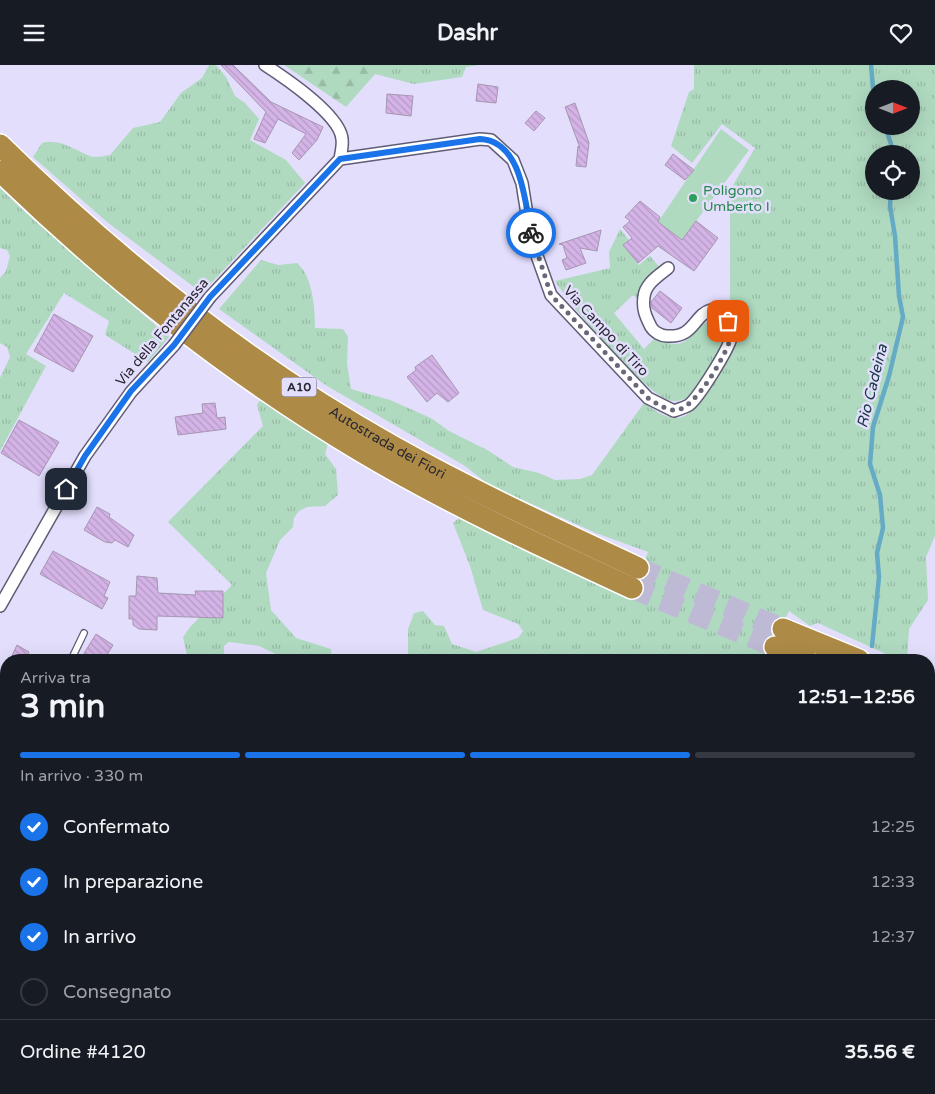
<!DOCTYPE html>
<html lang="it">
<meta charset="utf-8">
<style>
:root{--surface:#171b24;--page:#242831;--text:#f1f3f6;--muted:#9ea1a6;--line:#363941;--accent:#1a73e8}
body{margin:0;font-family:"Varela Round",sans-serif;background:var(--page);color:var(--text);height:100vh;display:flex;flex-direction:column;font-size:19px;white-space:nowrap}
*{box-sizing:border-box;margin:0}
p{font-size:16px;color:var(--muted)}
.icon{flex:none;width:28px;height:28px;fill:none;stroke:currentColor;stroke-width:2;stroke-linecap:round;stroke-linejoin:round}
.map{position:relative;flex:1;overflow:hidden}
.drawer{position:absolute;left:0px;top:589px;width:935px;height:441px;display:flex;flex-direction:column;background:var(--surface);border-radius:20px 20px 0 0;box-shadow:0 5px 20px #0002}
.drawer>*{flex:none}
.needle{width:32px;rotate:90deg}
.tools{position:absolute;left:865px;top:15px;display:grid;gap:10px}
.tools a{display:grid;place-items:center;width:55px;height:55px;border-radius:50%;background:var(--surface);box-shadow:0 5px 20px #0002;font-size:25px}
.pin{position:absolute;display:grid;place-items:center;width:42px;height:42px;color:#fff;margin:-21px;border-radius:10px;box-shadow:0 2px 8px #0006}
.courier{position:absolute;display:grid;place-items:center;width:50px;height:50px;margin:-25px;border:4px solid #1a73e8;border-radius:50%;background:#fff;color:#222;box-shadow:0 1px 6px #0007}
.overview em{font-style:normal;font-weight:700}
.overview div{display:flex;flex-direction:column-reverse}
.overview{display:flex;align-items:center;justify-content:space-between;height:85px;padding:0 20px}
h1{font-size:32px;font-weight:700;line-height:38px}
.bar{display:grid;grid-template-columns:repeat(4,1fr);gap:8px 5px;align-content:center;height:60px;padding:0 20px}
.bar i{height:6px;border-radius:4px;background:var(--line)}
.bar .selected{background:var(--accent)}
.bar p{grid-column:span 4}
.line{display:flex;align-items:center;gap:12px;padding:0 20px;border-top:1px solid var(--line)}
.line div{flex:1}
ol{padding:0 20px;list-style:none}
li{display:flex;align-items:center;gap:15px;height:55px}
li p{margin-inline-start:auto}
li .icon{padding:5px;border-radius:50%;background:var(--accent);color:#fff;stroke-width:4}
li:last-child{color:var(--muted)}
li i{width:28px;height:28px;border:2px solid var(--line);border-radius:50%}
header{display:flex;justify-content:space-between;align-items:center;height:65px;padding:0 20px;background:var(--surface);font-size:22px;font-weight:700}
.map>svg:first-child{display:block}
.grass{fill:url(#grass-tufts);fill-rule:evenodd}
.forest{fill:url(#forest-firs)}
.pitch{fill:#afdac0}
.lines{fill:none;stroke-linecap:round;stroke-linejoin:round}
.stream{stroke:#66abc5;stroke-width:4.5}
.building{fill:url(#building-back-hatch);stroke:#a696b0}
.secondary-tunnel{stroke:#beb9d4;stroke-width:16;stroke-dasharray:16 8;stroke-linecap:butt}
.highway-tunnel{stroke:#beb9d4;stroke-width:21;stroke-dasharray:21 11;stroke-linecap:butt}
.lane-casing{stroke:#615c76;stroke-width:8}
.street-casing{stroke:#615c76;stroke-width:14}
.secondary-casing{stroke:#615c76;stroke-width:19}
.highway-casing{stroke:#fff;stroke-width:24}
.lane{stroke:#fff;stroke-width:5.5}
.street{stroke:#fff;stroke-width:11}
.secondary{stroke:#fff;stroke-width:16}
.highway{stroke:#ad8a46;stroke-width:21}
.rail-casing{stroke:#535160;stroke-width:5.5}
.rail{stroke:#e3defc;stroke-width:4;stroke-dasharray:11;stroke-linecap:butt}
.street-bridge-casing{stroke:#615c76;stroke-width:14;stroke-linecap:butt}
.street-bridge{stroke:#fff;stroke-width:11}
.done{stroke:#6a6779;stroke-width:5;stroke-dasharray:0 9}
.route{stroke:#1a73e8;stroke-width:6}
.leisure-dot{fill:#2e9e5b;stroke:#e3defc;stroke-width:2}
.labels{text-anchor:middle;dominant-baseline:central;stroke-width:5;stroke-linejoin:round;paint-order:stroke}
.shield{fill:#e3defc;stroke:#615e6f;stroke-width:1}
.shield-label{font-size:12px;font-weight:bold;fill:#292732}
.leisure-label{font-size:14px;fill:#27864d;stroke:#e3defc;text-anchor:start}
.street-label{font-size:14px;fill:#292732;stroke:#e3defc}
.water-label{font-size:15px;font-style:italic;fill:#153642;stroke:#e3defc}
</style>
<header><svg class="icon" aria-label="menu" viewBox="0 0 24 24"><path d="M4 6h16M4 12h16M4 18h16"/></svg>Dashr<svg class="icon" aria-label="heart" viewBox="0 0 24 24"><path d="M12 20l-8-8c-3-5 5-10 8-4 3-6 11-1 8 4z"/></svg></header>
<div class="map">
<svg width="935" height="1029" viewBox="0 0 935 1029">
<defs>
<pattern id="grass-tufts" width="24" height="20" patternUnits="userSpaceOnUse" patternTransform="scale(1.25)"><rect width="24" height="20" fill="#afdac0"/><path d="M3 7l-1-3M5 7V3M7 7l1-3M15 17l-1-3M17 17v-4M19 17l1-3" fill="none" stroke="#97bba5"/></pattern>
<pattern id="forest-firs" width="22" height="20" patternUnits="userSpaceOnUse" patternTransform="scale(1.25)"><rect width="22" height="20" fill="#afdac0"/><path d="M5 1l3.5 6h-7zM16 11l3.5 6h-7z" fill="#97bba5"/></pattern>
<pattern id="building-back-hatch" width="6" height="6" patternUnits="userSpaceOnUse" patternTransform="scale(1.25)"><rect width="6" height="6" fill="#d4b3e6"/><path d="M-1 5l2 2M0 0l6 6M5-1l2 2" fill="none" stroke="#b69ac6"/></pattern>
</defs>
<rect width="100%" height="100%" fill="#e3defc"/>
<path class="grass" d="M209,0H216L226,12L235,31L245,38L259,54L250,75L286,95L305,118L202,228L107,157L33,92L42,78C60,73 74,85 90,91C95,93 104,91 110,90L133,63L160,57L181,28L202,13Z
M375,0H480L466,2L462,12L414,19L375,9Z
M694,0H935V471L926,492L928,535L909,564L907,595H899L818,558L810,561L789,546L769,588L784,595H408V564L414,548L423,546L435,560L444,561L452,579L476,587L518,573L523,566L518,559L483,545L470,501L453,458L460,452L523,485L632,529L648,487L596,468L489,420L465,401L327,321L219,244L261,195L278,200L297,198C313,211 315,244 315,263L343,264L348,272L347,298L351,324L390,335L431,353L449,366L489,386L513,402L539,408L555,415L580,414L592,410L644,338C654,345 668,356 682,352C703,346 730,289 738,270L739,257L730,236V125L755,83L722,59L692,98L671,81L689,27L694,24ZM874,24H911V61H874ZM874,89H911V126H874Z
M0,123L25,147L169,272L148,297L105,270L109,256L64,228L26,289L46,301L0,386V313L10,292L7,282L0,278V213L6,206L10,191L7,185L0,183Z
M620,164L629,175L623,180L639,200L650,191L661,204L644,220L638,234L633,230L614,248L644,284L656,272C693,295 691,253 719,255C725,259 727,264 726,271C723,285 701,319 691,330C686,334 679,336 673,336C649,335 569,239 555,216L610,203L609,187Z
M260,335L328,379L325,389L336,404L338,430L325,441L307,442L299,446L294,453L293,462L280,475L266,508L271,545L296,573L331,584L332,595H288L259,581L229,577L224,581V595H188L183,572L190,562L232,520L168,457L263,361L257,340Z"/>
<path class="forest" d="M284,0H375V9L346,42Z"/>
<path class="pitch" d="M721,64L749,85L682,175L658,157Z"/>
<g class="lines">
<path class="stream" d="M871,0L874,34
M885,61L891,79L892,89
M872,581L879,512L877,488L883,463L880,430L870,399L873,362L889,311L903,252L899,231L895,171L890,141L891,126"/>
</g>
<path class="building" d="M221,0H233L271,37L323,62L317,75L299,95L292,88L306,69L278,54L265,78L254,74L266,47Z
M478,19L498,22L496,38L476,36Z
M387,29L413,31L411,51L386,48Z
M575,38L589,78L586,102L576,101L578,81L580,83L565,42Z
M536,46L545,53L534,66L525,58Z
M673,89L694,105L685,115L665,100Z
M640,136L660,152L658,157L682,175L696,156L718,173L694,206L658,181L638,198L623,180L632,173L623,162L630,156L625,152Z
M601,165L597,186L580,183L586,198L566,205L562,195L567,193L563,180L559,179Z
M660,226L682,243L671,258L652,243L651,237Z
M54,249L93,271L73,307L34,286Z
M432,290L459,328L448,337L437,328L427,337L407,312L416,305L415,302Z
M215,338L217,353L225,352L226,364L178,370L175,352L203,348L202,339Z
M19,355L59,377L39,411L1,388Z
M97,442L110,449L109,452L134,470L128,482L115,475L112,478L105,477L84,465Z
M53,486L110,517L104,531L108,533L102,544L40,509Z
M137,511L157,513L158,528L196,530L195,526H223V553L157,551V565L139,564L133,560V554H129V531H136Z
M96,569L113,580L104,595H80Z
M17,580L29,587L25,595H10Z"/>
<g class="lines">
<path class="secondary-tunnel" d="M355,1029V1024
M373,1029V1024"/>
<path class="highway-tunnel" d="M638,503L783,564
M632,523L775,582"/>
<g class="lane-casing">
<path id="lane" d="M71,595L84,568"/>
</g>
<g class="street-casing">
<path id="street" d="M340,94L480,74L491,75L513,95L522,118L531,174L551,230L648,333L674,346C679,344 684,343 689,340C699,332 728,285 731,273C733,263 728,254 723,247C719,246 715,244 711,245C694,249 695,273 667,271C661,271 654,267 651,262C646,252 642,244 644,232C645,219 658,211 668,203
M210,232L340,94C341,88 343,80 342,74C340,50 285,13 265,0
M0,541L85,391L131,327L174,280
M0,647L6,658
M929,856L935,849
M929,878L935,880
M929,901H935"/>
</g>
<g class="secondary-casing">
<path id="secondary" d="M0,848L6,846
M0,957H6
M929,974L935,975"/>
</g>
<g class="highway-casing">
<g id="highway">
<path id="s1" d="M0,80C116,194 250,301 392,381C472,426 555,464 638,503"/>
<path d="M0,106C109,212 229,307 359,385C446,437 539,480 632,523"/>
<path d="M783,564L859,595"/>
<path d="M775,582L807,595"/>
<path d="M929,624L935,626"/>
<path d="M929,644L935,647"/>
</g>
</g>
<use href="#lane" class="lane"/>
<use href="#street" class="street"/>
<use href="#secondary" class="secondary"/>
<use href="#highway" class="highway"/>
<g class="rail-casing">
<path id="rail" d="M0,986H6
M836,1024L861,1029"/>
</g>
<use href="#rail" class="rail"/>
<g class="street-bridge-casing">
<path id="street-bridge" d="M174,280L210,232"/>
</g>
<use href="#street-bridge" class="street-bridge"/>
</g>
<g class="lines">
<path class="done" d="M531,168L551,230L648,333C656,338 667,346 677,345C696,342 724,293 730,275C732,268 730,262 728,256"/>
<path class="route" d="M66,424L85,391L131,326L174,280L210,232L340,94L480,74C522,76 525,137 531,168"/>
</g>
<circle class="leisure-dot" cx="693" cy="133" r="5"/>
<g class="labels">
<rect class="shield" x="281.5" y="312.5" width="35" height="19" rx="4"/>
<g class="shield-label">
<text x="299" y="322">A10</text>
</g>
<g class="leisure-label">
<text x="703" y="125">Poligono<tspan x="703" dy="16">Umberto I</tspan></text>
</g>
<g class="street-label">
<text transform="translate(606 266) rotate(47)">Via Campo di Tiro</text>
<text transform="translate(162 267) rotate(-50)">Via della Fontanassa</text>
<text stroke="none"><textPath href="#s1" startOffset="490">Autostrada dei Fiori</textPath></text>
</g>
<g class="water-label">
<text transform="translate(872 321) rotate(-76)">Rio Cadeina</text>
</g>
</g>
</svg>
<div class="tools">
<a><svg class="needle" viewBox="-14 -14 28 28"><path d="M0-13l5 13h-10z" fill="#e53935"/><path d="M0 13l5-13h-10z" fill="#9ea1a6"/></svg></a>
<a><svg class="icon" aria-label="locate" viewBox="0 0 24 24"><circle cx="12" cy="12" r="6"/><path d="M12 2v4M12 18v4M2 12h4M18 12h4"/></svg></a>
</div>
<div class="pin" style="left:728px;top:256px;background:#ea580c"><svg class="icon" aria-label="bag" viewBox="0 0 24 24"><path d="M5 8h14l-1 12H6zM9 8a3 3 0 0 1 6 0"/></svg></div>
<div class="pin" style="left:66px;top:424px;background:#1f2937"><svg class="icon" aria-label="home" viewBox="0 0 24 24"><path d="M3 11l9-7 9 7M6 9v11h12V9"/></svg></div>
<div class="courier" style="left:531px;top:168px"><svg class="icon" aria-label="bike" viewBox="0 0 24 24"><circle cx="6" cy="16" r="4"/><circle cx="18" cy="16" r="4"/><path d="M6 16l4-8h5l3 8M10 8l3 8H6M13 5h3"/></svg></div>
<section class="drawer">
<div class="overview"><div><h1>3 min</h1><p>Arriva tra</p></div><em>12:51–12:56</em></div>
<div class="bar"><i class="selected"></i><i class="selected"></i><i class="selected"></i><i></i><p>In arrivo · 330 m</p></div>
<ol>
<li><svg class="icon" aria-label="check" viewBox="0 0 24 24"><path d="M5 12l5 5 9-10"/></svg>Confermato<p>12:25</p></li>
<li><svg class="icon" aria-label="check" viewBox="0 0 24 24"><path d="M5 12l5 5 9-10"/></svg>In preparazione<p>12:33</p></li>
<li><svg class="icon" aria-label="check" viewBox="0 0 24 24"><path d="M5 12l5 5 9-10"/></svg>In arrivo<p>12:37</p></li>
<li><i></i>Consegnato</li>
</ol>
<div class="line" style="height:65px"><div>Ordine #4120</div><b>35.56 €</b></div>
</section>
</div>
